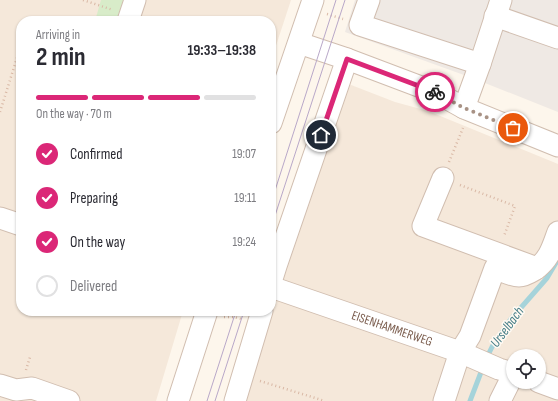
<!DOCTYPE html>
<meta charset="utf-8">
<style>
:root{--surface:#fff;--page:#f2f2f3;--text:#2b2b33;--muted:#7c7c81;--line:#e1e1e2;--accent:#db2777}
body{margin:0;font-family:"Sofia Sans Condensed",sans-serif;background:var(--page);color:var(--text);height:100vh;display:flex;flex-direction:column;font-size:15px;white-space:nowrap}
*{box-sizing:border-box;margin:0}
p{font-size:13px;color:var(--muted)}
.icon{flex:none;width:22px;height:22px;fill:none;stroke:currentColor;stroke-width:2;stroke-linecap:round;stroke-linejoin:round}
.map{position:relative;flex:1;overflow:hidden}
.sheet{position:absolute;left:16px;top:16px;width:260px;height:300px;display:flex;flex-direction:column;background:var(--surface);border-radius:16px;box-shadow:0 1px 3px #0004}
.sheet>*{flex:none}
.controls{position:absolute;left:506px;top:349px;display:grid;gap:8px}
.controls a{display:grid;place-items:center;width:40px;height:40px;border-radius:50%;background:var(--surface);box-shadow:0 1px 3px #0004;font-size:20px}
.pin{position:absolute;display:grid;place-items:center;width:34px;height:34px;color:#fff;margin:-17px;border:2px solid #fff;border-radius:50%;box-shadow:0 1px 4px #0007}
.courier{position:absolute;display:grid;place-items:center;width:40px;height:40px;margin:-20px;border:3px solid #db2777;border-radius:50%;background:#fff;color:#222;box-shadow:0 1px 5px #0007}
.overview em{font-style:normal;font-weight:700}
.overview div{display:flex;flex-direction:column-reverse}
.overview{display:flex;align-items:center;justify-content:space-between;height:68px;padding:0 20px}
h1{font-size:26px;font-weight:700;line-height:30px}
.bar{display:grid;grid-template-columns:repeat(4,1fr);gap:6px 4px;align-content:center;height:48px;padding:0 20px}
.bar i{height:5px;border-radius:3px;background:var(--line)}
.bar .on{background:var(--accent)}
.bar p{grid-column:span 4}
ol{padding:0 20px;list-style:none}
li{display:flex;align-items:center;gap:12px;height:44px}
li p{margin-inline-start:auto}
li .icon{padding:4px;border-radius:50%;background:var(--accent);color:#fff;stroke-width:4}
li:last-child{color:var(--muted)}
li i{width:22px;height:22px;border:2px solid var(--line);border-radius:50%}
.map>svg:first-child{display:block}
.residential{fill:#f5e8da;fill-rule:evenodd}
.industrial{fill:#efe9e4}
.green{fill:#d8ecc9}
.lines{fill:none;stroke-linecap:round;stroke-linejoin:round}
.stream{stroke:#a5d3da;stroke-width:5}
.minor-casing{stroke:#d1beb0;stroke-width:23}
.path{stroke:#d9b8a5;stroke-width:2.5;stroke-dasharray:1 3;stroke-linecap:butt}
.minor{stroke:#fff;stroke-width:21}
.tram{stroke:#b9a8c9;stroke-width:1}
.done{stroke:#a89285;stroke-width:4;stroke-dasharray:0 7.2}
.route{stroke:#db2777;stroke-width:5}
.labels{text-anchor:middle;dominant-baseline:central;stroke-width:3;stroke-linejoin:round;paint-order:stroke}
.street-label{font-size:13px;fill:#7a5c4d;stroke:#fffaf3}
.water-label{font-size:14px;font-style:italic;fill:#437c86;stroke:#fffaf3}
</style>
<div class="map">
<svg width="558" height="401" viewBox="0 0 558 401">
<rect width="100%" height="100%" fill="#fdf6ec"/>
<path class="residential" d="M0,0H291L271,61V21H21V311H183L156,401H0Z
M346,83L395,102L428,111L558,164V401H243L281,276ZM513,356H539V382H513Z"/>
<path class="industrial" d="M355,0H558V112L475,79L345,32Z"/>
<path class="green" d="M101,0H124L119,21H95Z"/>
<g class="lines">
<path class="stream" d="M486,359L492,347L511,319L547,278L557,261
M470,401L483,367"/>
<g class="minor-casing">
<g id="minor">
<path d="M369,0L360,25L480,64"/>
<path d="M495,16L558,38"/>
<path d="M128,21L135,0"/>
<path d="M299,43L347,59L437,93L464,108L558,146"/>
<path d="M464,108L480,64L501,0"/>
<path d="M271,123L313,0"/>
<path d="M443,178L423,226L537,268"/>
<path d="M0,218L21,225"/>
<path d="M271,282L276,266L347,59"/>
<path id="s1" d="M271,287L460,352L499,369L513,373"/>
<path d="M539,382L558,389"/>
<path d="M0,385L16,390L32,388L69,401"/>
<path d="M178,401L207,311"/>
<path d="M235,401L262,311"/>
<path d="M444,401L460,352L470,336L495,268C502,271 511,276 519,276C525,276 531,272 536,269C550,258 552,248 558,232"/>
<path d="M500,401L513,375"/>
</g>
</g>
<path class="path" d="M83,0L113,10
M327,14L343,19
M28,21L29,18
M0,112L21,45
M449,162L463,128
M460,185L515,206L504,236
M224,317H234L241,319
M26,370L30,357
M260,381L325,401"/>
<use href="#minor" class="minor"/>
<path class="tram" d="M271,203L336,0
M271,228L345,0
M207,401L236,311
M215,401L244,311"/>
</g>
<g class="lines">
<path class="done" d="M435,92L464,108L513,128"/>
<path class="route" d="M321,135L347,59L435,92"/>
</g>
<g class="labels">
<g class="street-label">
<text stroke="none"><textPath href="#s1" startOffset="128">EISENHAMMERWEG</textPath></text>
</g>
<g class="water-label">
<text transform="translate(507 327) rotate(-54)">Urselbach</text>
</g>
</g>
</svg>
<div class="controls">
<a><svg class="icon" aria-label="locate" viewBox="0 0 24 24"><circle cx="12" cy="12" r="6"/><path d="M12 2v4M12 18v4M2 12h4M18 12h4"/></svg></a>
</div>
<div class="pin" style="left:513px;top:128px;background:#ea580c"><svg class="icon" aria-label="bag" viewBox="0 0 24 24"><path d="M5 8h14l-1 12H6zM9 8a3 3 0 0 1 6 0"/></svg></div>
<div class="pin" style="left:321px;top:135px;background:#1f2937"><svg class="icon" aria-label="home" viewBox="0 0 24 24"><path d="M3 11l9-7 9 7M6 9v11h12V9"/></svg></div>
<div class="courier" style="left:435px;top:92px"><svg class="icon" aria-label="bike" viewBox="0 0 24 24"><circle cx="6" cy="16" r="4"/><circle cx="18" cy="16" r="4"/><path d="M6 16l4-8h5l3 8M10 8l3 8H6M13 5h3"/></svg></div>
<section class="sheet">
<div class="overview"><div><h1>2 min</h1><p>Arriving in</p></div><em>19:33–19:38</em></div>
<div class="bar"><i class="on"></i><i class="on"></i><i class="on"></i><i></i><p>On the way · 70 m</p></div>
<ol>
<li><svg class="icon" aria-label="check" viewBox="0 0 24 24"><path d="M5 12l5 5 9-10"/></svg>Confirmed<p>19:07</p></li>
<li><svg class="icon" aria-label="check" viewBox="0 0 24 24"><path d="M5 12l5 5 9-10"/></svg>Preparing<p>19:11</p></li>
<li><svg class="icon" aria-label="check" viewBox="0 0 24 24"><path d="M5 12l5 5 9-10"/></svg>On the way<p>19:24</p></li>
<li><i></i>Delivered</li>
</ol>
</section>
</div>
